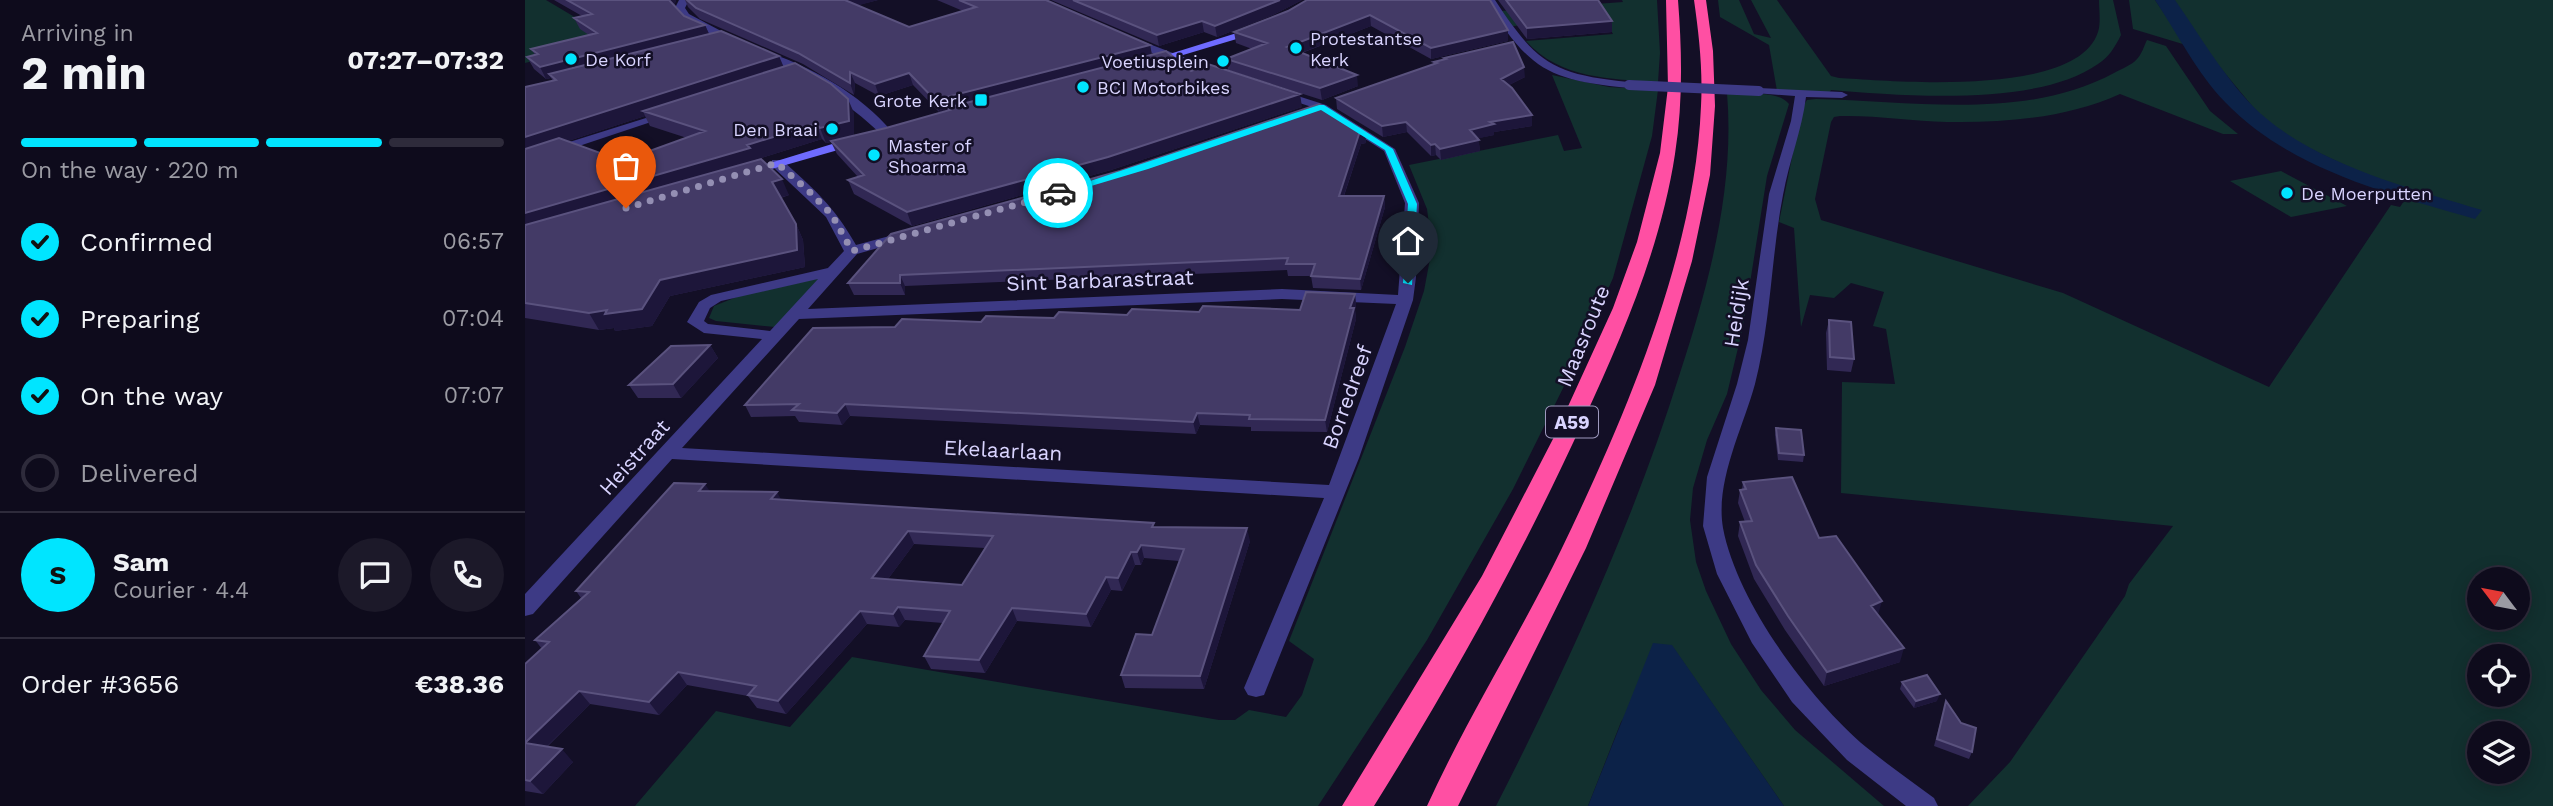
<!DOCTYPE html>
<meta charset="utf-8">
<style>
:root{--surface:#0e0b1c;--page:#1c1929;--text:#f1f3f6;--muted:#9b9ba3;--line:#2e2b3b;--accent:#00e5ff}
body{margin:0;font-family:"Work Sans",sans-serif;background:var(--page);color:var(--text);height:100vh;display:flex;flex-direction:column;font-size:26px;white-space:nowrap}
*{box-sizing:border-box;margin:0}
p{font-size:23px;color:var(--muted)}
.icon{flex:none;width:38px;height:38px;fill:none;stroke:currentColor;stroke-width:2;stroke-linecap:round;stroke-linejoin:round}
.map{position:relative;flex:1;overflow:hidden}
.details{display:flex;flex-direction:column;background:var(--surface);width:525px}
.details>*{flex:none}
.needle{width:46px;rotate:302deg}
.tools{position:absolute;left:1942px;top:567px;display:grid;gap:14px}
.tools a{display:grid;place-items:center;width:63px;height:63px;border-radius:50%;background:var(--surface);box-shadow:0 4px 18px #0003,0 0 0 2px var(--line);font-size:35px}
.pin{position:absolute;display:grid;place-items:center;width:60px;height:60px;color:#fff;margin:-72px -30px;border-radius:50% 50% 50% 0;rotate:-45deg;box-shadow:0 0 7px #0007}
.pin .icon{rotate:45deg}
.courier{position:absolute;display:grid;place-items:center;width:70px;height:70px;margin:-35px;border:5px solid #00e5ff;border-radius:50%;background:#fff;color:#222;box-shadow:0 2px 9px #0007}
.summary em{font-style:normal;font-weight:700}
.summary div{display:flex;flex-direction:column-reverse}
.summary{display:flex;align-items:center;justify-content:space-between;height:119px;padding:0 21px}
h1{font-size:46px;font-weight:700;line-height:52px}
.bar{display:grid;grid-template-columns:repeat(4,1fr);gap:10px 7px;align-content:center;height:84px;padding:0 21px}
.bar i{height:9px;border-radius:5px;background:var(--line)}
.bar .selected{background:var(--accent)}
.bar p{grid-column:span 4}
.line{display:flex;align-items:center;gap:18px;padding:0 21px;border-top:2px solid var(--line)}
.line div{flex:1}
.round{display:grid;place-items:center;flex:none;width:74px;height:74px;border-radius:37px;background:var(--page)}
ol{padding:0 21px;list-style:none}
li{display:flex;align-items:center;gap:21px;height:77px}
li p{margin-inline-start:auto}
li .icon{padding:7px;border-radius:50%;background:var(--accent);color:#111;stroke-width:4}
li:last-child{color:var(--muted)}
li i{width:38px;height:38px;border:4px solid var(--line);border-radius:50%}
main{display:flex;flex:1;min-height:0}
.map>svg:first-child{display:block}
.green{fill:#12302f;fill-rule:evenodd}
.water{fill:#0c2248}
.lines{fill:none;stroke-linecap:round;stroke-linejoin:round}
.street{fill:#3d3a85;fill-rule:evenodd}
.secondary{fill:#6f6bff;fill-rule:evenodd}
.highway{fill:#ff4fa3;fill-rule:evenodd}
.street-bridge{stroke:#3d3a85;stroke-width:10}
.wall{fill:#312854;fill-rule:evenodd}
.shaded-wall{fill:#1d163a}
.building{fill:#433a66;stroke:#5a527e;stroke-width:2;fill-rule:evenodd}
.route{fill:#00e5ff}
.done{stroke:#948fb3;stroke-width:7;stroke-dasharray:0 12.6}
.poi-dot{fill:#00e5ff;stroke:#130f26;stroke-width:2.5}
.labels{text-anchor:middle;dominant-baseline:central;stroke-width:5;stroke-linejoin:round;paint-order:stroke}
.far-poi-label{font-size:18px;fill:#d9d4ff;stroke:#130f26;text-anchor:start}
.shield{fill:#130f26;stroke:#9e99be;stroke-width:2}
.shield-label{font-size:19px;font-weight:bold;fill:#d9d4ff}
.street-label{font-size:21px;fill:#d9d4ff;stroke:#130f26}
</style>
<main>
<section class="details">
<div class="summary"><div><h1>2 min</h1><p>Arriving in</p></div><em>07:27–07:32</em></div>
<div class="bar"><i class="selected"></i><i class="selected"></i><i class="selected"></i><i></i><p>On the way · 220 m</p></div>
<ol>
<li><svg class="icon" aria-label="check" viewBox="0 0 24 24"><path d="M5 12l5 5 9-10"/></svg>Confirmed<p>06:57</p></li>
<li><svg class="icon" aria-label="check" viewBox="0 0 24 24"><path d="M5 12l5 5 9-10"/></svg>Preparing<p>07:04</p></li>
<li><svg class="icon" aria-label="check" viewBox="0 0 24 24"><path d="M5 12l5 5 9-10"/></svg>On the way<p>07:07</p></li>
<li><i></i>Delivered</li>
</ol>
<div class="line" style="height:126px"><b class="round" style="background:var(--accent);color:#111">S</b><div><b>Sam</b><p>Courier · 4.4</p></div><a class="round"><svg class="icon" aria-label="chat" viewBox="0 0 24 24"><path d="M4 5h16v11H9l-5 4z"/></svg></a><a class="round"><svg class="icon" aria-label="phone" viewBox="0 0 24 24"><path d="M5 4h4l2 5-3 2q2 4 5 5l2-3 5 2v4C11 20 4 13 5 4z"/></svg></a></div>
<div class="line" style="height:91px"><div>Order #3656</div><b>€38.36</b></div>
</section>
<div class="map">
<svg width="2028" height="806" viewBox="0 0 2028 806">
<rect width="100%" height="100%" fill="#130f26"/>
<path class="green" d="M0,0H21L90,41L0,63Z
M1097,0H1132L1135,53L1133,82C1086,79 1035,79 1001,41L1088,34L1080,20L988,26L976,11L1098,2Z
M1193,0H1214L1229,34L1246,38L1226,0H1252L1306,76L1314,78C1367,81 1552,98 1573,32C1576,23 1574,9 1574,0H1588L1596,35C1590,47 1584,57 1573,64C1512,107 1379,96 1306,90L1304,93L1252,91L1244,45L1195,17Z
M1604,0H1630L1661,45L1608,29Z
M1639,0H2028V806H1443L1485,762L1600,596L1604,584L1648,526L1316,493L1317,382L1370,384L1361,329L1348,326L1359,292L1326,283L1309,298L1285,295L1276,327L1269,228L1254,222L1277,108L1282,100L1291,99C1388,101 1500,121 1589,73C1596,69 1607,65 1612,59C1617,54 1619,46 1622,40L1641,46L1685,111L1713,134H1698L1595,94C1542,118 1480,123 1422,122C1386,121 1350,115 1315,116L1309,117L1306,122L1290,199L1296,220L1538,293L1744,387L1866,205L1875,207L1883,195L1748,131ZM1955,579H1993V618H1955ZM1955,656H1993V695H1955ZM1955,733H1993V772H1955Z
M1027,75L1084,87L1133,90L1127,136L1088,278L1046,372L988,489L902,640L793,806H110L191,711L265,727L327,657L694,720H710L724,710L761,717L777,695L789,659L764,641L880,347L899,291L907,248L902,209L884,165L1033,135L1039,151L1057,148Z
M1202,93C1219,94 1253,90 1264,104L1242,176L1218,327L1202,394L1182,440L1168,488L1165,520L1171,562L1181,591L1206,644L1236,690L1270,730L1359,806H1259L1147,646L1096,722L1063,806H971C1042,667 1108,523 1155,373C1184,284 1210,187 1202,93Z
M1756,171L1822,206L1766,217L1705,181Z
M295,278L250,327L191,321L184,318L189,306L214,296Z"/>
<path class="water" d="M1630,0H1650C1673,33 1695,70 1722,100C1777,161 1881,187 1957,210L1950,219C1864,194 1764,169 1700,102C1672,73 1652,33 1630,0Z
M1128,643L1147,645L1259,806H1063Z"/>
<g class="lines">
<path class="street" d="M154,0H164L160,8L164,14L213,40V44H205L166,25L157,18L150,8Z
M960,0H970C1012,64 1028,74 1104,82L1110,85L1104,88C1022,80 1005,70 960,0Z
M606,37L703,74L698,77L640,59L602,42V38Z
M235,50C282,64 336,94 367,132L357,135C320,99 278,76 231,55L230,53Z
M1234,88L1317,92L1323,95L1317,98L1281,97C1277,130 1264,161 1258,195C1246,257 1246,322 1230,384C1218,428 1190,481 1198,528C1212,602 1284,699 1341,747C1363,765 1386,781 1409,798L1413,806H1381L1322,760L1267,702L1227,643L1192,574L1178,526L1182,477L1212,384L1223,340L1244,194L1266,121L1270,96L1230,93V89Z
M754,90L801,105L870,149L894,203L891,277L888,300L834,458L739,695L731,697L723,695L719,688L799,498L147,459L8,614L0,616V594L237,339L179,333L162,322L174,302L186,295L303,268L319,251L301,217L247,166V160H257C290,190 309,206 331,245L383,231L390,235L388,238L332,254L283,309L757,289L873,295L880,203L859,151L793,109L750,95L748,93ZM293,279L245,331L183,324L179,321L185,308L196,301ZM757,299L871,304L804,485L157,448L274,319Z
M140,112L150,114L0,164V156Z"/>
<path class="secondary" d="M731,27L736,30L735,32L628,64L619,62Z
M330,137L334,138V144L222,176L216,172Z"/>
<path class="highway" d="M1141,0H1153C1157,51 1158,103 1150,154C1136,246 1098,335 1059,419C998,553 927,681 849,806H817L957,576L1029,437L1088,308L1112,242L1135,153L1143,87Z
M1169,0H1181L1188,51L1190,106L1185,175L1167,261L1130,385L1061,548L933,806H902C942,718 995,635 1037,548C1101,415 1170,254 1176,106C1178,70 1174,35 1169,0Z"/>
<path class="street-bridge" d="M1104,85L1234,91"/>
</g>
<path class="wall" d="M29,0H151L149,6L159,16L180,25L184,34L258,67L329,113V135L361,128L423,111L422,109L414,112L388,85L354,96L330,83L329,95L278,64L175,19L163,7L160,0H353L333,5L384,27L438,11L412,0H521L625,45L627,54L666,71L777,107L586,170L387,226L329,194L323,180L333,177L312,154L306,142L301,143L297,139L230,160L264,195L256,198L271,224L278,240L280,267L145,296L127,326L90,331L89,328L74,330L0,318V87L28,81L26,78L21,79L9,69L2,57L10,55L6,49L64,35L55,29L49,18L57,16ZM120,116L125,126L162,138L97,161L43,141Z
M526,0H777L748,15L692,37L679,32L634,46Z
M782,0L983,30V41L906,59L846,26L777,53L833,86L797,100L703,70L701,59L727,49L711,43L709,32L763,11Z
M973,0H1073L1087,32L1002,39Z
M919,58L1000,77L984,85L1007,126L969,132V135L953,138L955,151L916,160L911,155L906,156L882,132L858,137L812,109L811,98L910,64L909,62L919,59Z
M840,132L841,143L836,144L819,196H859L860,207L836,290L788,288L786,276H763L762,270L380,286V295H329L323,283Z
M830,294L831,305L830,310L831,319L802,432L726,431V427L675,425L671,434L325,416L317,425L274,422L270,416L226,417L220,405L370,327L456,322L674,312L775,310Z
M1304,320L1329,359L1326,372L1302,370L1301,333Z
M185,345L193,358L156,398H113L104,385Z
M1251,428L1279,455L1278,462L1253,460L1250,435Z
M1218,482L1294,538L1353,615L1375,662L1299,686L1260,630L1229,579L1213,536L1215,522H1220L1213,503L1215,490L1217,489Z
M184,491L256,500L630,527L725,541L679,689L600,688L596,675L627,635L654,561L619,558L616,565H610L597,591L586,590L566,627L492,621L460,673L406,669L399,656L418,623L380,620L374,627L342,624L261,714L232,708L223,696L162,685L134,715L65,704L22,747L48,762L18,794L0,791V664L17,649L10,640L56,598L51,591ZM389,544L405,545L460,548L437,585L363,579Z
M1377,682L1412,701L1389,708L1375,689Z
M1421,701L1447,752L1444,759L1409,746Z"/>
<path class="shaded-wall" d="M143,0H151L148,10Z
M317,0H353L320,9Z
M755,0H777L748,15L692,37L690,26Z
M845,15L846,26L763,58L762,47Z
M677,21L679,32L634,46L632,35Z
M1087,21V32L1002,39V28Z
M180,25L185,36L24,74L26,78L21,79L15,67Z
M983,30V41L906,59V48Z
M625,45L627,56L414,112L410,100Z
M254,56L260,70L118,111L120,116L0,155V137Z
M999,67L1000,77L976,89V79Z
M325,72L330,83L329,95L325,83Z
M384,73L388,85L354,96L350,84Z
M832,75L833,86L797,100L795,88Z
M775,94L777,107L586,170L387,226L382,212Z
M323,99L329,113V135L301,143L295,128Z
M1007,115V126L969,132V135L946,140L945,130L965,122Z
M881,122L882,132L858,137L857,126Z
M291,124L297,139L0,232V213Z
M840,132L841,143L836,144L815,207L814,196L834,134Z
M954,140L955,151L916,160L915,149Z
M910,144L911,155L906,156V145Z
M257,179L264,195L254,198L247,182Z
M859,196L860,207L836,290L835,279Z
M271,224L278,240L280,267L145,296L127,326L90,331L89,328L74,330L64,313L82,310L135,280Z
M375,275L380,286V295L375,283Z
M830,294L831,305L830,310L831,319L802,432L800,420L825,308Z
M185,345L193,358L156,398L148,384Z
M320,404L325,416L317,425L312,413Z
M672,413L675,425L671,434L668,422Z
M180,484L188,496L174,491Z
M252,492L259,505L246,499Z
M722,528L725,541L679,689L675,676Z
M383,531L389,544L354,591L347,578Z
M616,545L619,558L616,565L612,552Z
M606,552L610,565L597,591L593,578Z
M581,577L586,590L566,627L561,614Z
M1357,601L1353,615L1346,606Z
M373,607L380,620L374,627L368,614Z
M487,608L492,621L460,673L454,660Z
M335,611L342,624L261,714L253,701Z
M1379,648L1375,662L1299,686L1302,672Z
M153,672L162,685L134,715L124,702Z
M54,691L65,704L12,756L0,743Z
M1415,694L1412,701L1389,708L1391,701Z
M37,749L48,762L18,794L5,781Z"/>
<path class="building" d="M42,0H144L159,16L180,25L15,67L2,57L13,54L6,49L72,33L49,18L67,14Z
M162,0H320L384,27L451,7L434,0H521L625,45L410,100L384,73L350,84L325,72V83L273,53L171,8Z
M548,0H755L690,26L677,21L632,35Z
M782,0H965L983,30L906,48L845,15L762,47L832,75L795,88L701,59L742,43L709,32L763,11Z
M981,0H1073L1087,21L1002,28Z
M196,31L254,56L0,137V87L31,80L24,74Z
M988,42L999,67L976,79L987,88L1007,115L965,122L969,124L945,130L954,140L915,149L910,144L906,145L881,122L857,126L811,98L912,63L909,62L921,59L919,58Z
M641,51L666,71L683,64L775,94L583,157L382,212L323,180L339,175L306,141L361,128L425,110L422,108L441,103Z
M270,63L306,84L323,99L324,121L295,128L291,124L222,145L225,148L0,213V149L34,138L97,161L180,131L118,111Z
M794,104L840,132L834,134L814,196H859L835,279L786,276L790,264H761L763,258L375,275V283H323L366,234L595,171Z
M236,159L257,179L247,182L271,224L272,250L135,280L117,309L80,314L82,310L64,313L0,303V225Z
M781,292L830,294L825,308H829L800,420L724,419L725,415L672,413L668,422L320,404L312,413L267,410L274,404L220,405L288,328L370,327L377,319L456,322L461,316L529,318L534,312L602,315L607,309L674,312L678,306L775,310Z
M1304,320L1326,322L1329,359L1305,357Z
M185,345L148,384L104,385L146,346Z
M1251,428L1276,430L1279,455L1254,453Z
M1267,477L1294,538L1311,536L1357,601L1346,606L1379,648L1302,672L1263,616L1231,565L1215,522L1227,521L1215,490L1221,489L1218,482Z
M149,483L180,484L174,491L252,492L246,499L629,523L627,527L722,528L675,676L596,675L611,634L627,635L659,549L616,545L612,552H606L593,578L581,577L561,614L487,608L454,660L399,656L425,611L373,607L368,614L335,611L253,701L223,695L231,686L153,672L124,702L54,691L0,743L37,749L5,781L0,780V664L24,642L10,640L64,592L51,591ZM383,531L399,532L468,536L437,585L347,578Z
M1402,675L1415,694L1391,701L1377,682Z
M1421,701L1436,723L1451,728L1447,752L1412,739Z"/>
<path class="route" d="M794,105H799L868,149L892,204L887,285L878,283L883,204L860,150L796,110L623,169L536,195L529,193Z"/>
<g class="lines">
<path class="done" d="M101,208L252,163L287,194L307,215L327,251L533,193"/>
</g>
<g class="poi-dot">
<circle cx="771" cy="48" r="7"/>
<circle cx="46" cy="59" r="7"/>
<circle cx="698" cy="61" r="7"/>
<circle cx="558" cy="87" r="7"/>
<rect x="449" y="93" width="14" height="14" rx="3.5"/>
<circle cx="307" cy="129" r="7"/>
<circle cx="349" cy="155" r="7"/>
<circle cx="1762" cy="193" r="7"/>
</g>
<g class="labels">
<g class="far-poi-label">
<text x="785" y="38">Protestantse<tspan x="785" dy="21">Kerk</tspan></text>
<text x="60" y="59">De Korf</text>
<text x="684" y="61" text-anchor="end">Voetiusplein</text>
<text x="572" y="87">BCI Motorbikes</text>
<text x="442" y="100" text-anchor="end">Grote Kerk</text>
<text x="293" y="129" text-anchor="end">Den Braai</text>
<text x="363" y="145">Master of<tspan x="363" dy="21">Shoarma</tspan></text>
<text x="1776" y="193">De Moerputten</text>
</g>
<rect class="shield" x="1021" y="406.5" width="52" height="31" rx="5"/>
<g class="shield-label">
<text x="1047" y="422">A59</text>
</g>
<g class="street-label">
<text transform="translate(575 280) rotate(-2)">Sint Barbarastraat</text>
<text transform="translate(1211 313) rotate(-81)">Heidijk</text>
<text transform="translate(1058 336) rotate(-68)">Maasroute</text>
<text transform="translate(822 397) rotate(-70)">Borredreef</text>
<text transform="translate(478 450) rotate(3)">Ekelaarlaan</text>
<text transform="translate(109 457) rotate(-48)">Heistraat</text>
</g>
</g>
</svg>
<div class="tools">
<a><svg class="needle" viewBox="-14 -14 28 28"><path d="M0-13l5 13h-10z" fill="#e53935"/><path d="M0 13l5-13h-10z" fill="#9b9ba3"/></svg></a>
<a><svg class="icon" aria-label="locate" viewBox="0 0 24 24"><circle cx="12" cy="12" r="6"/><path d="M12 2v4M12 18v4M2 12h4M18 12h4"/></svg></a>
<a><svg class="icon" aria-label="layers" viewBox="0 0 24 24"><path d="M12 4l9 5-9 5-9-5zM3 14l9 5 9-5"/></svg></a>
</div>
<div class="pin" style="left:101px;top:208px;background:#ea580c"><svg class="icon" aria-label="bag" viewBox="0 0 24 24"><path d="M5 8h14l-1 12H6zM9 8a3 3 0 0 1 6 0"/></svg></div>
<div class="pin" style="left:883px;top:283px;background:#1f2937"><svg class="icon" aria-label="home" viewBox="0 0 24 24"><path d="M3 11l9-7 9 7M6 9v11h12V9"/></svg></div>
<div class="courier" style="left:533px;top:193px"><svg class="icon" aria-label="car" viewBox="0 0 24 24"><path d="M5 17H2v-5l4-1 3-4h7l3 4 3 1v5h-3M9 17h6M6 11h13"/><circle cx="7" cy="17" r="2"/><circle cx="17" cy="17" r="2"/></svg></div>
</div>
</main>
